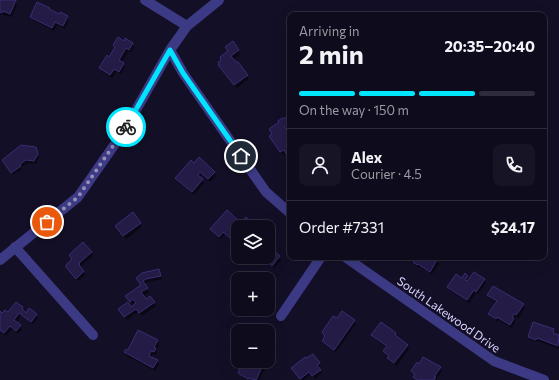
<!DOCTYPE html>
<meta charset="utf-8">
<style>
:root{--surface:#0e0b1c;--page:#171425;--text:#f1f3f6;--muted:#9b9ba3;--line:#2e2b3b;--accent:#00e5ff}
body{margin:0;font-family:Commissioner,sans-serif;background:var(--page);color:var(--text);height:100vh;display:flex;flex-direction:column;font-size:15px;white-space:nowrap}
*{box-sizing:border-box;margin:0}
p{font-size:13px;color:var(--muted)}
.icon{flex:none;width:22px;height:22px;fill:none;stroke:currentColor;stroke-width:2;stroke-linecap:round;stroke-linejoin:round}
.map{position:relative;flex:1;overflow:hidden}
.details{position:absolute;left:287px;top:12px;width:260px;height:248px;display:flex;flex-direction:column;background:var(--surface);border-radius:8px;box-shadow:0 4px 16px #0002,0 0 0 1px var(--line)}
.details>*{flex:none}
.buttons{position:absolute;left:231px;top:220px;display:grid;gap:8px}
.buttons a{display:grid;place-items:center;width:44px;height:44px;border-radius:8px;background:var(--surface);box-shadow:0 4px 16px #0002,0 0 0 1px var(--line);font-size:20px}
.pin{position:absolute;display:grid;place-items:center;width:34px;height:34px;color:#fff;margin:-17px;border:2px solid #fff;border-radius:50%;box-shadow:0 1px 4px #0007}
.courier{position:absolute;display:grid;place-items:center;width:40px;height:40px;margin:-20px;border:3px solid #00e5ff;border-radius:50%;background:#fff;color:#222;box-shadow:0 1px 5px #0007}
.overview em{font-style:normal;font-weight:700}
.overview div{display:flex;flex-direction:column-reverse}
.overview{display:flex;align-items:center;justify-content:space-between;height:68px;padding:0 12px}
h1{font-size:26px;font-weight:700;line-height:30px}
.bar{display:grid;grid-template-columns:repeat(4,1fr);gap:6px 4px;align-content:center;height:48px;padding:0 12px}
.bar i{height:5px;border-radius:3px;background:var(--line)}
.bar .selected{background:var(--accent)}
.bar p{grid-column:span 4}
.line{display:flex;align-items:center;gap:10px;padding:0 12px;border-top:1px solid var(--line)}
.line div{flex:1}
.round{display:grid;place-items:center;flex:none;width:42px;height:42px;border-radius:8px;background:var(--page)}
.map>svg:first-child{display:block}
.shadow{fill:#0007}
.building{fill:#241b47;stroke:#3b2d73}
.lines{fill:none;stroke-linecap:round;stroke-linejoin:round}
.minor{stroke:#3d3a85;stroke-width:10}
.done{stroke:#948fb3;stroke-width:4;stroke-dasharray:0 7.2}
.route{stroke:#00e5ff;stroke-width:5}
.labels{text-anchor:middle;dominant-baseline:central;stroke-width:3.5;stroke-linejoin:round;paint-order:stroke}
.street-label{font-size:12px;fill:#d9d4ff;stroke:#130f26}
</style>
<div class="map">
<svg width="559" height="380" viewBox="0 0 559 380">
<rect width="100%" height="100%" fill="#130f26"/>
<path class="shadow" d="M0,0L15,1L17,5L12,17L0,14Z
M49,8L50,11L60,15L67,17L69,20L65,29L57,25L54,31L33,20L31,17Z
M124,42L132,44L134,47L131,53L129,51L121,63L125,67L121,74L116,72L112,78L102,72L100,68Z
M233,42L240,54L233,60L235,63H238L249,79L237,88L221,68Z
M290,116V128L286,131L290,137L289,157L286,153L283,155L272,139Z
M36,148L39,158L36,164L28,163L21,167L22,169L13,175L5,163Z
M191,162L214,172L216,176L210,182L202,174L200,178L204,183L194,195L179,181L177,178Z
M140,224L142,227L126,239L118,229Z
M253,224L255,227H238L237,245L225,234L221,239L212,230L241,225Z
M268,243L274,248L276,252L275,253L281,260L274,268L261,257H268Z
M91,252L93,256L80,267L85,275L78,281L67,267Z
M410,257H430L437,261L439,264L432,274L420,266L419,268L416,265Z
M159,270L162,279L148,282L144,285L149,292L143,296L146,300L154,303L156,306L142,316L139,311L127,320L122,312L137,304L136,302L132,304L129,300L142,285L139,281Z
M467,277L469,280H484L486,283L478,294L476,293L469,303L450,290L448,287Z
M488,295L523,305L525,308L519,318L516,317L514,320L515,322L512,328L499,320L498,322L491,317L489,314L497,303L490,298Z
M22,308L24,311V312L26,314L36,315L38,318L33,324L21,315L16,323L22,329L18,334L12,329L6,336L0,331V313L3,315Z
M354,321L356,324L336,352L325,344L323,341L326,337L323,332Z
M553,330L555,335L559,336V349L538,341V342L531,340L529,337Z
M395,334L397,338L408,346L409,349L397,366L390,361L389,358V357L384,351L387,347L374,338L372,335Z
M157,341L159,344L156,351L157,352L156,355L153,354L151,358L157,361L159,364L155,371L127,356L125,352Z
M252,361H262L266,366L259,380L245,379L239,372L250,365Z
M319,363L321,367L319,368L322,373L315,379L311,374L304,380H301L294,372Z
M419,365L440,368L442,371L436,380H416L414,377L415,375L412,371Z"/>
<path class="building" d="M0,0H16L10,14L3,11L2,13L0,12Z
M37,2L50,8L49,9L59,14L60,12L68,16L63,26L55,22L52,28L30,17Z
M118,37L124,41L125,38L133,43L129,50L126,48L119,60L124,63L119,72L114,69L110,75L99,68L107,55L109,57L115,47L113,45Z
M233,41L239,50L231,56L236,62H238L248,75L234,85L218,65L219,64L218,62L221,60L220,57L228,51L225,47Z
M290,115V124L284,127L290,135V152L286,154L284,150L280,152L269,136L272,134L269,129L279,122L278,121L282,118L283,119Z
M21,145L36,147L38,154L34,161L26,160L20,164L21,166L11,173L2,160Z
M199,157L215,172L208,179L200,172L198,175L203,179L192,192L175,178L191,160L194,163Z
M227,210L241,223L246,217L254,224L252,227H238V238L235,242L223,232L219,237L210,229Z
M133,212L141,223L123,236L115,226Z
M83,242L92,252L79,263L80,264L79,265L84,271L76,279L66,267V265L72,259L69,255Z
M268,242L275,248L273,250L280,256L272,266L262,257H268Z
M409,257H432L437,260L430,272L418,264L417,265L413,262L414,261Z
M159,269L161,276L146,279L143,281L148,288L141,292L146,299L150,296L155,302L139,313L136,309L124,317L118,309L128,302L131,307L136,303L133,299L130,302L125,296L141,285L136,278L142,273Z
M474,272L485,279L476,292L474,290L467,300L447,287L456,274L462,278L465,273L468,276L465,280L467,281Z
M493,286L524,304L516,315L514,314L512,317L514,318L510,325L497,317L496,319L488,314L497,301L487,295Z
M16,302L23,307L22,309L26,313L29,308L37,314L31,322L19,313L14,320L21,325L16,331L10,326L4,333L0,330V311L2,313L5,310L8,312Z
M342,311L355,320L334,350L322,341L325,336L322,332L333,316L337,318Z
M381,322L396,333L395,335L408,345L394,363L387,358L389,356L383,351L387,346L371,335Z
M533,322L554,329L553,333L559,335L558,346L537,338L536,340L528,337Z
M138,330L158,340L154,347L156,348L154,352L151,351L149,356L158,360L153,368L124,352L126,349L128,350Z
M313,354L320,363L317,365L321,370L312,376L309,372L300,379L291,368L305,357L306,358Z
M423,357L441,367L434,377H436L434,380H417L413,377L415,374L411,371L417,362L419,364Z
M251,361H265L256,380L248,378V379L238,373L242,363L245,364L246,362L250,363Z"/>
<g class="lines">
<path class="minor" d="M145,0L187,26
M170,50L183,73L266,192L290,213
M15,247L93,335
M345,257L494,361L544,380
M0,260L78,197L124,131L170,50L187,26L219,0
M281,316L321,257"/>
</g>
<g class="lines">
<path class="done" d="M47,222L78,197L126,127"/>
<path class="route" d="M126,127L170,50L183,73L241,156"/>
</g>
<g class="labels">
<g class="street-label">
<text transform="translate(449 314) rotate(35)">South Lakewood Drive</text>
</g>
</g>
</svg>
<div class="buttons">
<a><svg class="icon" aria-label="layers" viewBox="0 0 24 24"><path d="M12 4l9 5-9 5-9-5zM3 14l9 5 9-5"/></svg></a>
<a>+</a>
<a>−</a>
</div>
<div class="pin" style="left:47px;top:222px;background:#ea580c"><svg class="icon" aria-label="bag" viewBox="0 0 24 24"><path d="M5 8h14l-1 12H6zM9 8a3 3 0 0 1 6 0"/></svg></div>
<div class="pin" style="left:241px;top:156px;background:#1f2937"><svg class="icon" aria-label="home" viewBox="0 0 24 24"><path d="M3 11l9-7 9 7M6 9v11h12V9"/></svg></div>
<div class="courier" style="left:126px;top:127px"><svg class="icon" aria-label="bike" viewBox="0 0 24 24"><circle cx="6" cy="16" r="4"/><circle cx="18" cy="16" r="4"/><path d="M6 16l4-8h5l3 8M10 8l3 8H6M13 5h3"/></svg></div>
<section class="details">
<div class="overview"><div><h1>2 min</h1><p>Arriving in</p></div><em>20:35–20:40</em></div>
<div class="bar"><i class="selected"></i><i class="selected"></i><i class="selected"></i><i></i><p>On the way · 150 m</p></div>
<div class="line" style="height:72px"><a class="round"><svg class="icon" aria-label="person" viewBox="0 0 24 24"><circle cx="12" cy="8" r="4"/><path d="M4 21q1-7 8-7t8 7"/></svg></a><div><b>Alex</b><p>Courier · 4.5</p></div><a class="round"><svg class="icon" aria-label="phone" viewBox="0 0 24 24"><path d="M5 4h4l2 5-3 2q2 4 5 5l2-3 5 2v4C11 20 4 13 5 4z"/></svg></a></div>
<div class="line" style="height:52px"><div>Order #7331</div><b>$24.17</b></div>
</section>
</div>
